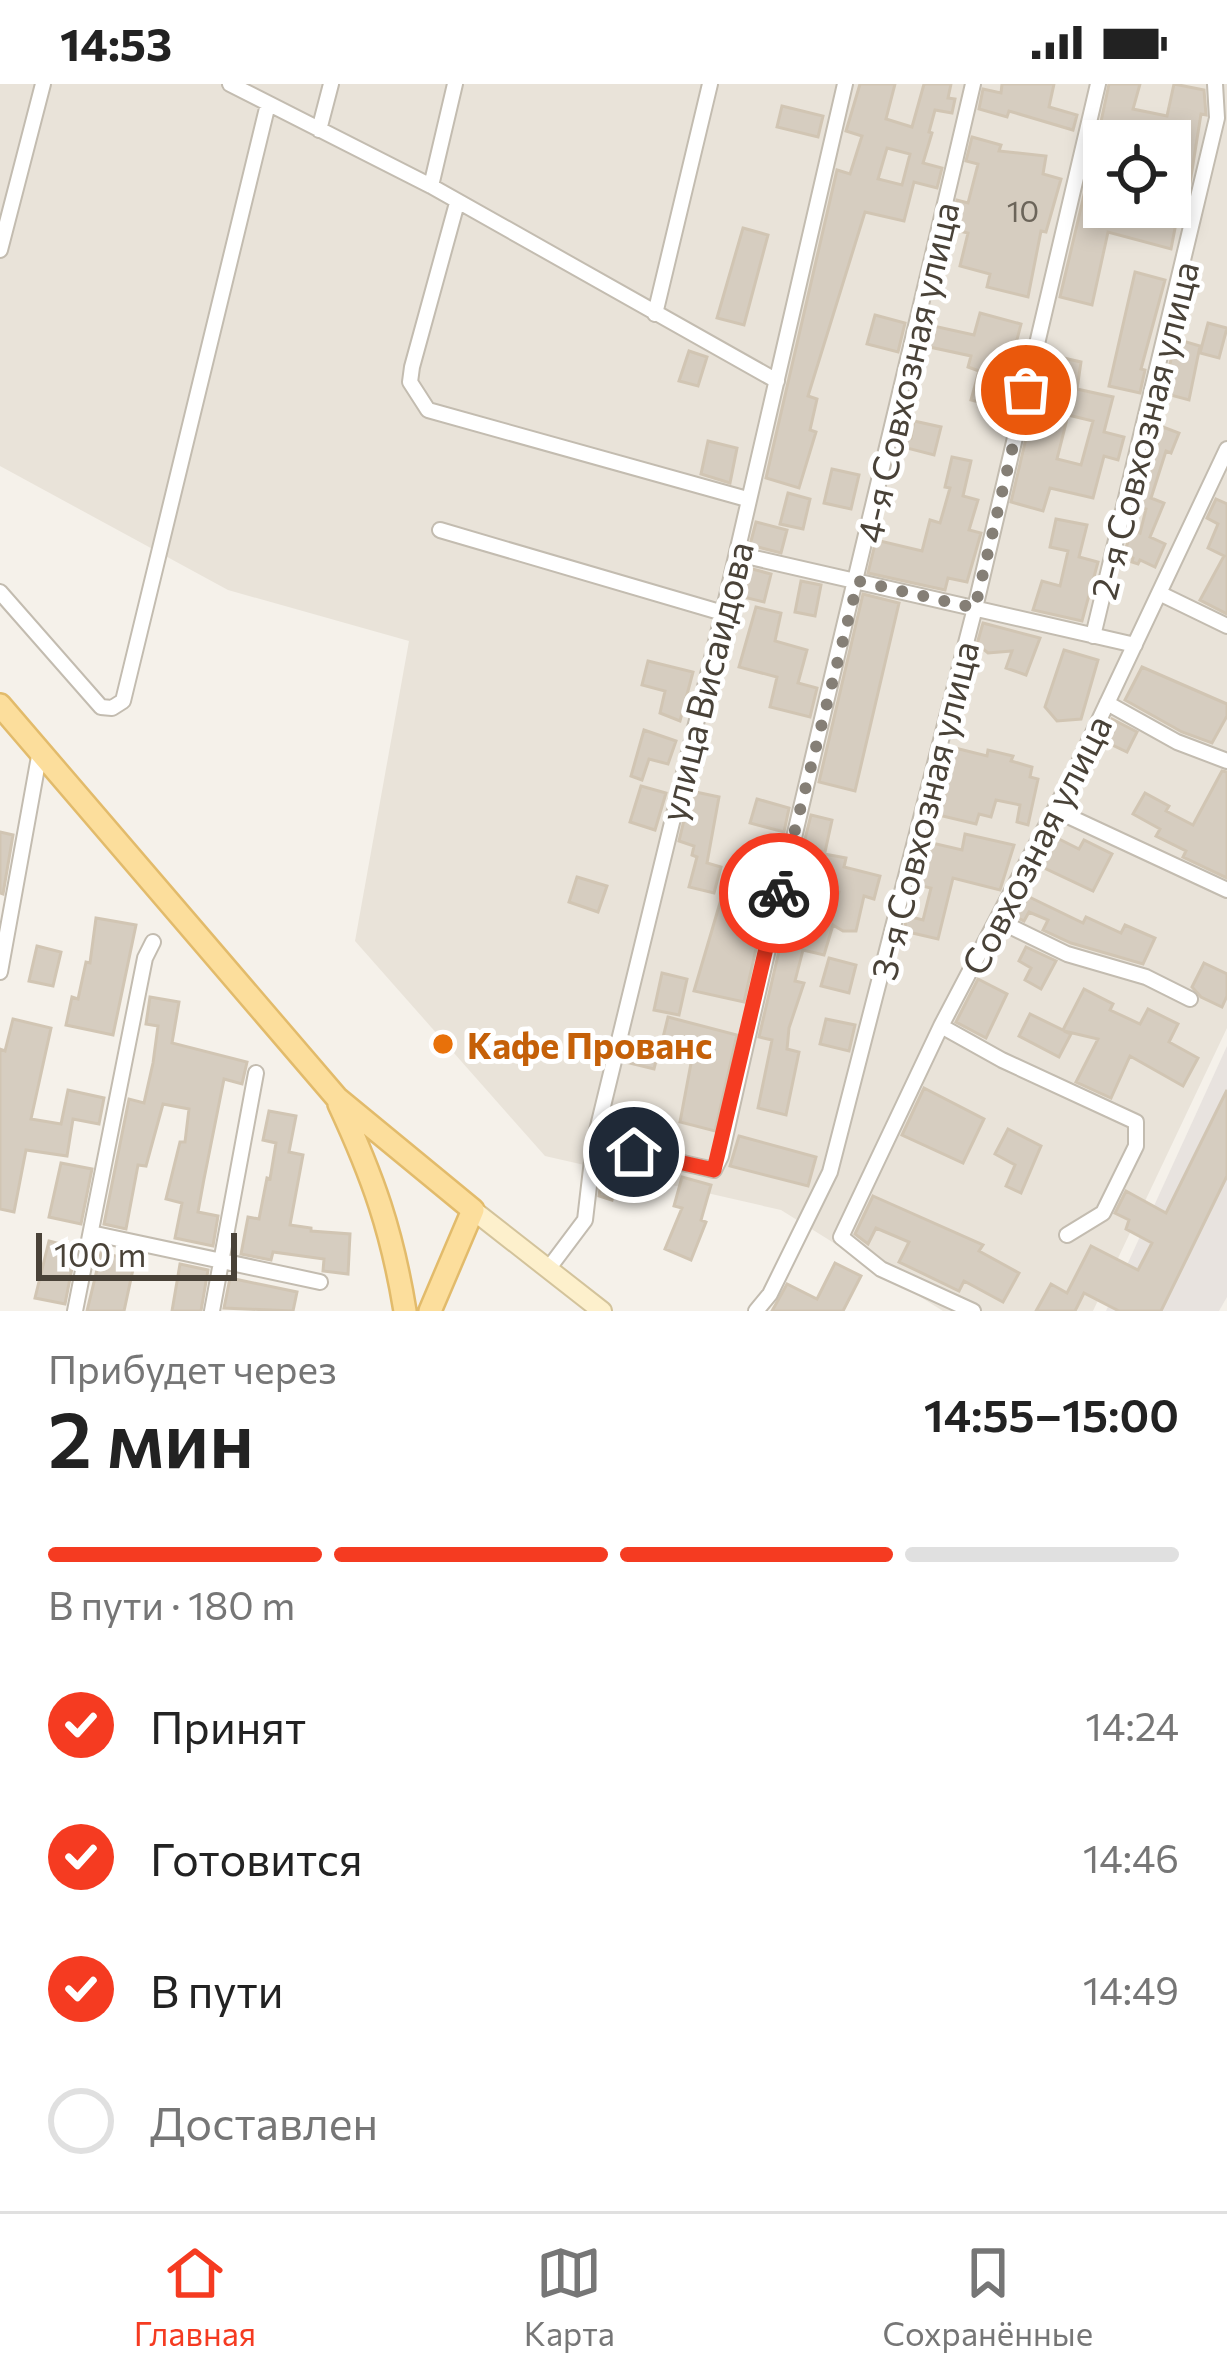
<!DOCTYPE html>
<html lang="ru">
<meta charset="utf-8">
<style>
:root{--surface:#fff;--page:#f6f6f6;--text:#222;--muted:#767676;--line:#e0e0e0;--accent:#f53b21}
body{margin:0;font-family:Commissioner,sans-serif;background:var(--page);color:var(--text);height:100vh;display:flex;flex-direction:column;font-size:45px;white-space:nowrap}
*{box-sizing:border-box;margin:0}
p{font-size:39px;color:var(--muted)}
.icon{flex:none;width:66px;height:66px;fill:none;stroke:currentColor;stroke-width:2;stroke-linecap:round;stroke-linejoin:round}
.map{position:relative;height:1227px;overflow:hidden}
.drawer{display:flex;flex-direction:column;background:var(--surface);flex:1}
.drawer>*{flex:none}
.controls{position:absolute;left:1083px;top:36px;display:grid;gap:24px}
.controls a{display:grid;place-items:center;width:108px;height:108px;border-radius:0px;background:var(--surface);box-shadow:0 6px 18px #0003;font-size:60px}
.scale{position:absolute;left:36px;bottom:30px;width:201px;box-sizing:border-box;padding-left:12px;border:6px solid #494238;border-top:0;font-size:33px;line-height:42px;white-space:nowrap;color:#494238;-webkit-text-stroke:9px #fff;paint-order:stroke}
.pin{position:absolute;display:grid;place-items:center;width:102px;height:102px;color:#fff;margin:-51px;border:6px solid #fff;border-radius:50%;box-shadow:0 3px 12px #0007}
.courier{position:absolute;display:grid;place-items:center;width:120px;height:120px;margin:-60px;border:9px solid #f53b21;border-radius:50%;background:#fff;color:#222;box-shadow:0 3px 15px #0007}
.head em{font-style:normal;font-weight:600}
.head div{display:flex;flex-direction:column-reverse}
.head{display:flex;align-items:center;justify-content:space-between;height:204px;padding:0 48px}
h1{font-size:78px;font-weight:600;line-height:90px}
.bar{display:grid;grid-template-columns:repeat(4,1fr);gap:18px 12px;align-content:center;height:144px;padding:0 48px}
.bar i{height:15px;border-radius:9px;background:var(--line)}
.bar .current{background:var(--accent)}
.bar p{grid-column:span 4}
ol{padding:0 48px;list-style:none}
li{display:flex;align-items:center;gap:36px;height:132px}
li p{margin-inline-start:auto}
li .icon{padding:12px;border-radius:50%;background:var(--accent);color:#fff;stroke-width:4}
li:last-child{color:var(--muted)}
li i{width:66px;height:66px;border:6px solid var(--line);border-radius:50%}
.status{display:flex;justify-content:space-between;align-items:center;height:84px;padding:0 60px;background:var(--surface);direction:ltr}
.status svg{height:33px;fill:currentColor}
.menu{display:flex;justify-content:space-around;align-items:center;height:168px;border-top:3px solid var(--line);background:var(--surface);font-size:33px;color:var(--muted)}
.menu a{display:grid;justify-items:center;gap:6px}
.menu .current{color:var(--accent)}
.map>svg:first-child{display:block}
.residential{fill:#e9e3d9;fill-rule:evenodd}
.industrial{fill:#e8e3df}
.building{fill:#d6cdc0;stroke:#d1c5b3;stroke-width:3;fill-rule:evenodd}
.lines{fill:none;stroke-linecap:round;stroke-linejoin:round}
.minor-casing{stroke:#c3bcb0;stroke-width:18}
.secondary-casing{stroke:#d3c39b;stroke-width:22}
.primary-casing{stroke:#e2bb6b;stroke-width:26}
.minor{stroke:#fff;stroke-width:14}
.secondary{stroke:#fdf0cc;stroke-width:18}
.primary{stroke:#fcde9c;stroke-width:21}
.done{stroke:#857f76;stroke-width:12;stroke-dasharray:0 21.6}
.route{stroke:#f53b21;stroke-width:15}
.food-dot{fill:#e8710a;stroke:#fff;stroke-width:4.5}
.labels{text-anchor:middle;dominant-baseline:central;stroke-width:10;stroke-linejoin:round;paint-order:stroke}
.number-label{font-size:30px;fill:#6c655a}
.street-label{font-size:36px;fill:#494238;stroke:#fff}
.food-label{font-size:36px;font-weight:bold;fill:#c56008;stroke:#fff;text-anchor:start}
</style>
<div class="status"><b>14:53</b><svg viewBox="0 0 49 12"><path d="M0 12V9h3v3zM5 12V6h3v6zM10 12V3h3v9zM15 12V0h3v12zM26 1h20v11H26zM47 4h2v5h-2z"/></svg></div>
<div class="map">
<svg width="1227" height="1227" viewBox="0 0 1227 1227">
<rect width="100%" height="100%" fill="#f5f1ea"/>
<path class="residential" d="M0,0H1227V944L1093,1227H943L781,1126L545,1072L355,857L409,557L228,506L0,382ZM1104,57H1170V123H1104Z"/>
<path class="industrial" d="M1227,962V1213L1219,1227H1106Z"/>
<path class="building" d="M860,0H895L886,35L912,43L924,0H951L948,14L955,15L952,29L935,26L929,48L932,49L923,79L942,84L937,104L914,98L904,137L865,128L808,312L817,315L810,346L816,348L799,404L766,394L837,86L850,90L862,52L846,47ZM887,64L910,70L902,101L878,95Z
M1002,0H1054L1049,23L1077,31L1073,46L1009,27L1007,33L979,25L983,5L1001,9Z
M1109,0H1140L1133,25L1167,32L1174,0L1204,6L1206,31L1201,30L1189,105L1170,101V57H1110L1111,49L1099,47Z
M782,22L823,32L818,53L777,43Z
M972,53L1001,61L999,67L1046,72L1043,90L1061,95L1046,148L1041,147L1028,213L987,203L990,190L960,182L968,149L951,145L957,116L968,119L978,80L966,77Z
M1084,111L1104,115V123H1131L1177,134L1171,165L1108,148L1092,221L1060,213Z
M743,144L768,151L744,241L717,234Z
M1135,188L1165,196L1141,285L1145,286L1140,309L1109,302Z
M980,229L1021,240L1012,275L1020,277L1008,326L971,316L979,287L968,283L971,272L925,262L929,241L974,251Z
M875,231L905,239L898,268L867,260Z
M1208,239L1227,244L1219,274L1200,269Z
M1176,255L1200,262L1189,316L1163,309Z
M689,267L707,273L698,302L679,297Z
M1046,270L1081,278L1077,305L1113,313L1104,348L1124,353L1118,376L1104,372L1093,414L1050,404L1043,427L1011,418ZM1068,331L1093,337L1081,381L1057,375Z
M914,337L941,343L934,371L899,362L901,351L911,354Z
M1155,340L1179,349L1171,369L1166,367L1151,414L1164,419L1150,453L1165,460L1155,483L1140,476L1138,480L1132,478L1133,474L1124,470L1132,445L1140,449L1146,425L1136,422Z
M708,357L737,364L730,399L701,390Z
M952,373L971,377L963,412L978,416L969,446L981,449L967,498L948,494L945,506L868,489L876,456L922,467L930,436L940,439L950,404L945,403Z
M832,385L859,391L851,425L824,419Z
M788,409L810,415L803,445L780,440Z
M1216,415L1227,420V530L1200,516L1224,472L1208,464L1218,440L1207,434Z
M1056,435L1087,441L1079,473L1098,478L1082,537L1033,526L1042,497L1060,502L1068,467L1050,463Z
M756,438L787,446L781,469L750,461Z
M745,483L771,490L764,518L739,512Z
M801,497L821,501L815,532L795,528Z
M863,510L899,519L855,707L819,698Z
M756,523L781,529L775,557L807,566L798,599L817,604L810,633L770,623L777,593L739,583Z
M983,539L1040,554L1026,591L1006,584L1012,567L988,569L977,560Z
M1064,566L1098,576L1081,635L1057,637L1045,623Z
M648,577L693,588L680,637L660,629L665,607L642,601Z
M1142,583L1227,620V632L1212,659L1182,648L1125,616Z
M1112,635L1137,648L1127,668L1102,656Z
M644,646L676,657L668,680L649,675L642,696L631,692Z
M955,664L987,672L988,666L1013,672L1011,677L1032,683L1030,693L1038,695L1028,741L1017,738L1020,721L996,716L991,733L979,730L976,740L934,730Z
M1222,687L1227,688V794L1183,773L1186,767L1156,752L1160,745L1133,730L1145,709L1169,722L1166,727L1193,741Z
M641,702L666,709L655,746L630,738Z
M691,707L719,713L707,779L721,783L714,809L689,803L697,773L692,771L694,762L679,757Z
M757,715L789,724L784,748L750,739Z
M811,731L832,736L825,768L803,763Z
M0,748L13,751L3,810L0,809Z
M965,750L1014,761L1000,806L953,794L938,855L904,847L907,832L923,836L931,804L918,801L928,758L962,766Z
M1053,752L1079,765L1084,756L1112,770L1093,807L1038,781Z
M819,769L846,774L844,783L880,792L874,815L864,812L856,847H843L833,841L824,871L803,866L795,897L804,899L789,944L787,965L799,968L786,1031L758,1024L772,956L759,953L782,854L795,857L801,827L832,835L839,808L813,804Z
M748,781L774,788L768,813L758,809L748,853L758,856L744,918L694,907L722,812L739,815Z
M577,793L607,802L598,828L569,818Z
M1023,810L1083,839L1086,833L1121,849L1125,841L1155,854L1143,880L1071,859L1043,846L1048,836L1029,828L1024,837L1012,831Z
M96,834L136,841L113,951L66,941L72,913L78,915L86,878L90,879Z
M37,862L61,868L53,902L29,897Z
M1026,863L1056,877L1041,905L1025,896L1031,884L1019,877Z
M829,874L856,881L849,909L821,902Z
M1204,879L1227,890V912L1222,923L1201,913L1192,903Z
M662,889L687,895L679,931L654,926Z
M978,895L1007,910L986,954L956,938Z
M1084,905L1113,920L1110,926L1140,940L1148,925L1178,940L1169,958L1198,974L1183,1002L1130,972L1111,1014L1076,998L1098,955L1064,947L1071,950L1059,973L1019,952L1030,930L1063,946Z
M150,913L179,918L172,959L247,978L242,1000L224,995L204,1095L198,1128L218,1132L213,1162L175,1154L182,1119L166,1115L180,1058H185L189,1025L163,1020L146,1082L138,1081L126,1145L104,1140L129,1015L144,1019L153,979L158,942L146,940Z
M668,933L737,951L715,1047L680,1038L692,974L660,966Z
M13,935L51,944L31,1035L61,1040L68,1006L104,1014L99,1040L73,1035L67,1072L26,1066L14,1128L0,1125V965L5,967Z
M826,935L855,941L849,967L820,960Z
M631,954L660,961L654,985L625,978Z
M924,1004L984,1035L963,1079L902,1051Z
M1227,1006V1092L1161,1227H1119L1084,1209L1075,1227H1036L1051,1200L1067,1209L1091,1162L1138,1186L1152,1159L1126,1145L1129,1136L1115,1129L1126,1107L1166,1129Z
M614,1023L653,1032L646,1059L608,1051Z
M269,1027L296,1032L289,1068L303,1071L290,1141L311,1144V1147L350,1150L348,1190L323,1187L324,1175L273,1168L271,1176L241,1170L248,1133L259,1135L267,1094L270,1095L276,1059L263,1056Z
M1008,1045L1041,1062L1021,1109L1006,1102L1015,1081L995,1070Z
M739,1052L816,1073L808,1102L730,1082Z
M604,1074L621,1079L612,1116L599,1112Z
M61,1079L92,1085L81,1140L49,1133Z
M682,1093L711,1101L701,1136L706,1138L691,1176L665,1165L682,1124L674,1122Z
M873,1112L983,1161L979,1167L1019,1189L1003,1218L964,1197L959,1207L899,1178L909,1158L876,1144L868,1160L855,1150Z
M49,1157L76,1164L65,1220L35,1214Z
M101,1169L135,1176L124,1227H87Z
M835,1179L861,1192L843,1227H772L787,1200L817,1215Z
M180,1180L208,1186L201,1227H172Z
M230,1194L297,1208L293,1227L224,1224Z"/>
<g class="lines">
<g class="minor-casing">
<path id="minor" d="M230,0L431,102L777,297
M319,46L331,0
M431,102L455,0
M457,119L412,283L410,298L428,326L747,415
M0,166L43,0
M655,230L710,0
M440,446L723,529
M737,470L1135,561
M0,508L101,623L112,624L123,617L268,20
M1159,509L1227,542
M1093,552L1217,34L1215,0
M1107,619L1177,658L1227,677
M1055,726L1227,806
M997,836L1067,870L1146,893L1190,915
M0,888L40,667
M941,942L1002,976L1136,1038V1062L1103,1129L1067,1151
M594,1059L714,1086L721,1072C800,714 890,358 973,0
M91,1149L320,1198
M549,1184L585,1136L594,1059L723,529L845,0
M75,1227L145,874L153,858
M212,1227L256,989
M756,1227L770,1210L830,1088L975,524L1098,0
M973,1227L881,1185L841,1153L941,942L1076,685L1227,365"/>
</g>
<g class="secondary-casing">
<path id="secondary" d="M473,1126L602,1227"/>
</g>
<g class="primary-casing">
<path id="primary" d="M0,621L337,1014L473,1126L430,1227
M339,1020C373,1093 392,1147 405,1227"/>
</g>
<use href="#minor" class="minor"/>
<use href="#secondary" class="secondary"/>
<use href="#primary" class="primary"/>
</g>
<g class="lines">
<path class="done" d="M779,809L858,497L975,524L1026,306"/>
<path class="route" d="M634,1068L714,1086L779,809"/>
</g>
<circle class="food-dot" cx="443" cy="960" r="12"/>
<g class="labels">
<g class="number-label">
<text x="1023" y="125">10</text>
</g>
<g class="street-label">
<text transform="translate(906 288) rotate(-77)">4-я Совхозная улица</text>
<text transform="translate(1143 346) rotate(-76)">2-я Совхозная улица</text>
<text transform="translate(705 597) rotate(-76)">улица Висаидова</text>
<text transform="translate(923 726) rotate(-76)">3-я Совхозная улица</text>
<text transform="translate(1035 760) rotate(-63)">Совхозная улица</text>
</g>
<g class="food-label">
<text x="467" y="960">Кафе Прованс</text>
</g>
</g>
</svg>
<div class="controls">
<a><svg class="icon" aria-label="locate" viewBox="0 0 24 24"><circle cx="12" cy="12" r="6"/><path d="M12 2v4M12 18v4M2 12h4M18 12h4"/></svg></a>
</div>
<div class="scale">100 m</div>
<div class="pin" style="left:1026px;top:306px;background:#ea580c"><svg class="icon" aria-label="bag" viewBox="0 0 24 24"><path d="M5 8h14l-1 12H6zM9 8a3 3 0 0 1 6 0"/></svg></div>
<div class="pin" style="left:634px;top:1068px;background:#1f2937"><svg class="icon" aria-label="home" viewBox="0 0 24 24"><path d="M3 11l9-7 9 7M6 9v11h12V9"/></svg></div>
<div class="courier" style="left:779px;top:809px"><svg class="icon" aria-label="bike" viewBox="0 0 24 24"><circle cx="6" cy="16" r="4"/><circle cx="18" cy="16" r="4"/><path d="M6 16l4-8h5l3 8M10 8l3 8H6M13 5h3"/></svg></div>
</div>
<section class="drawer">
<div class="head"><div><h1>2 мин</h1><p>Прибудет через</p></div><em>14:55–15:00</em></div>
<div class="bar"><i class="current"></i><i class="current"></i><i class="current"></i><i></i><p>В пути · 180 m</p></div>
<ol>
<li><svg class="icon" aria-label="check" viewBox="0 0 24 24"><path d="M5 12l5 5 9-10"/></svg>Принят<p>14:24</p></li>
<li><svg class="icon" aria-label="check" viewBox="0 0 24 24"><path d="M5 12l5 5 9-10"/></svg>Готовится<p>14:46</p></li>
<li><svg class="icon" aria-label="check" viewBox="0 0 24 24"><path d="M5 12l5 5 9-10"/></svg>В пути<p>14:49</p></li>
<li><i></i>Доставлен</li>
</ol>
</section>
<nav class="menu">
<a class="current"><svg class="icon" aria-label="home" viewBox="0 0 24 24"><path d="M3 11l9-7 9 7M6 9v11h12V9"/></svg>Главная</a>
<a><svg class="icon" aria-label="map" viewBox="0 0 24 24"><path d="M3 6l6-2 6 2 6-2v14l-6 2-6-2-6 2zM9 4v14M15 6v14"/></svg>Карта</a>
<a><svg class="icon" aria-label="saved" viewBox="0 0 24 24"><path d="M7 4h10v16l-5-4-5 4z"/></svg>Сохранённые</a>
</nav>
